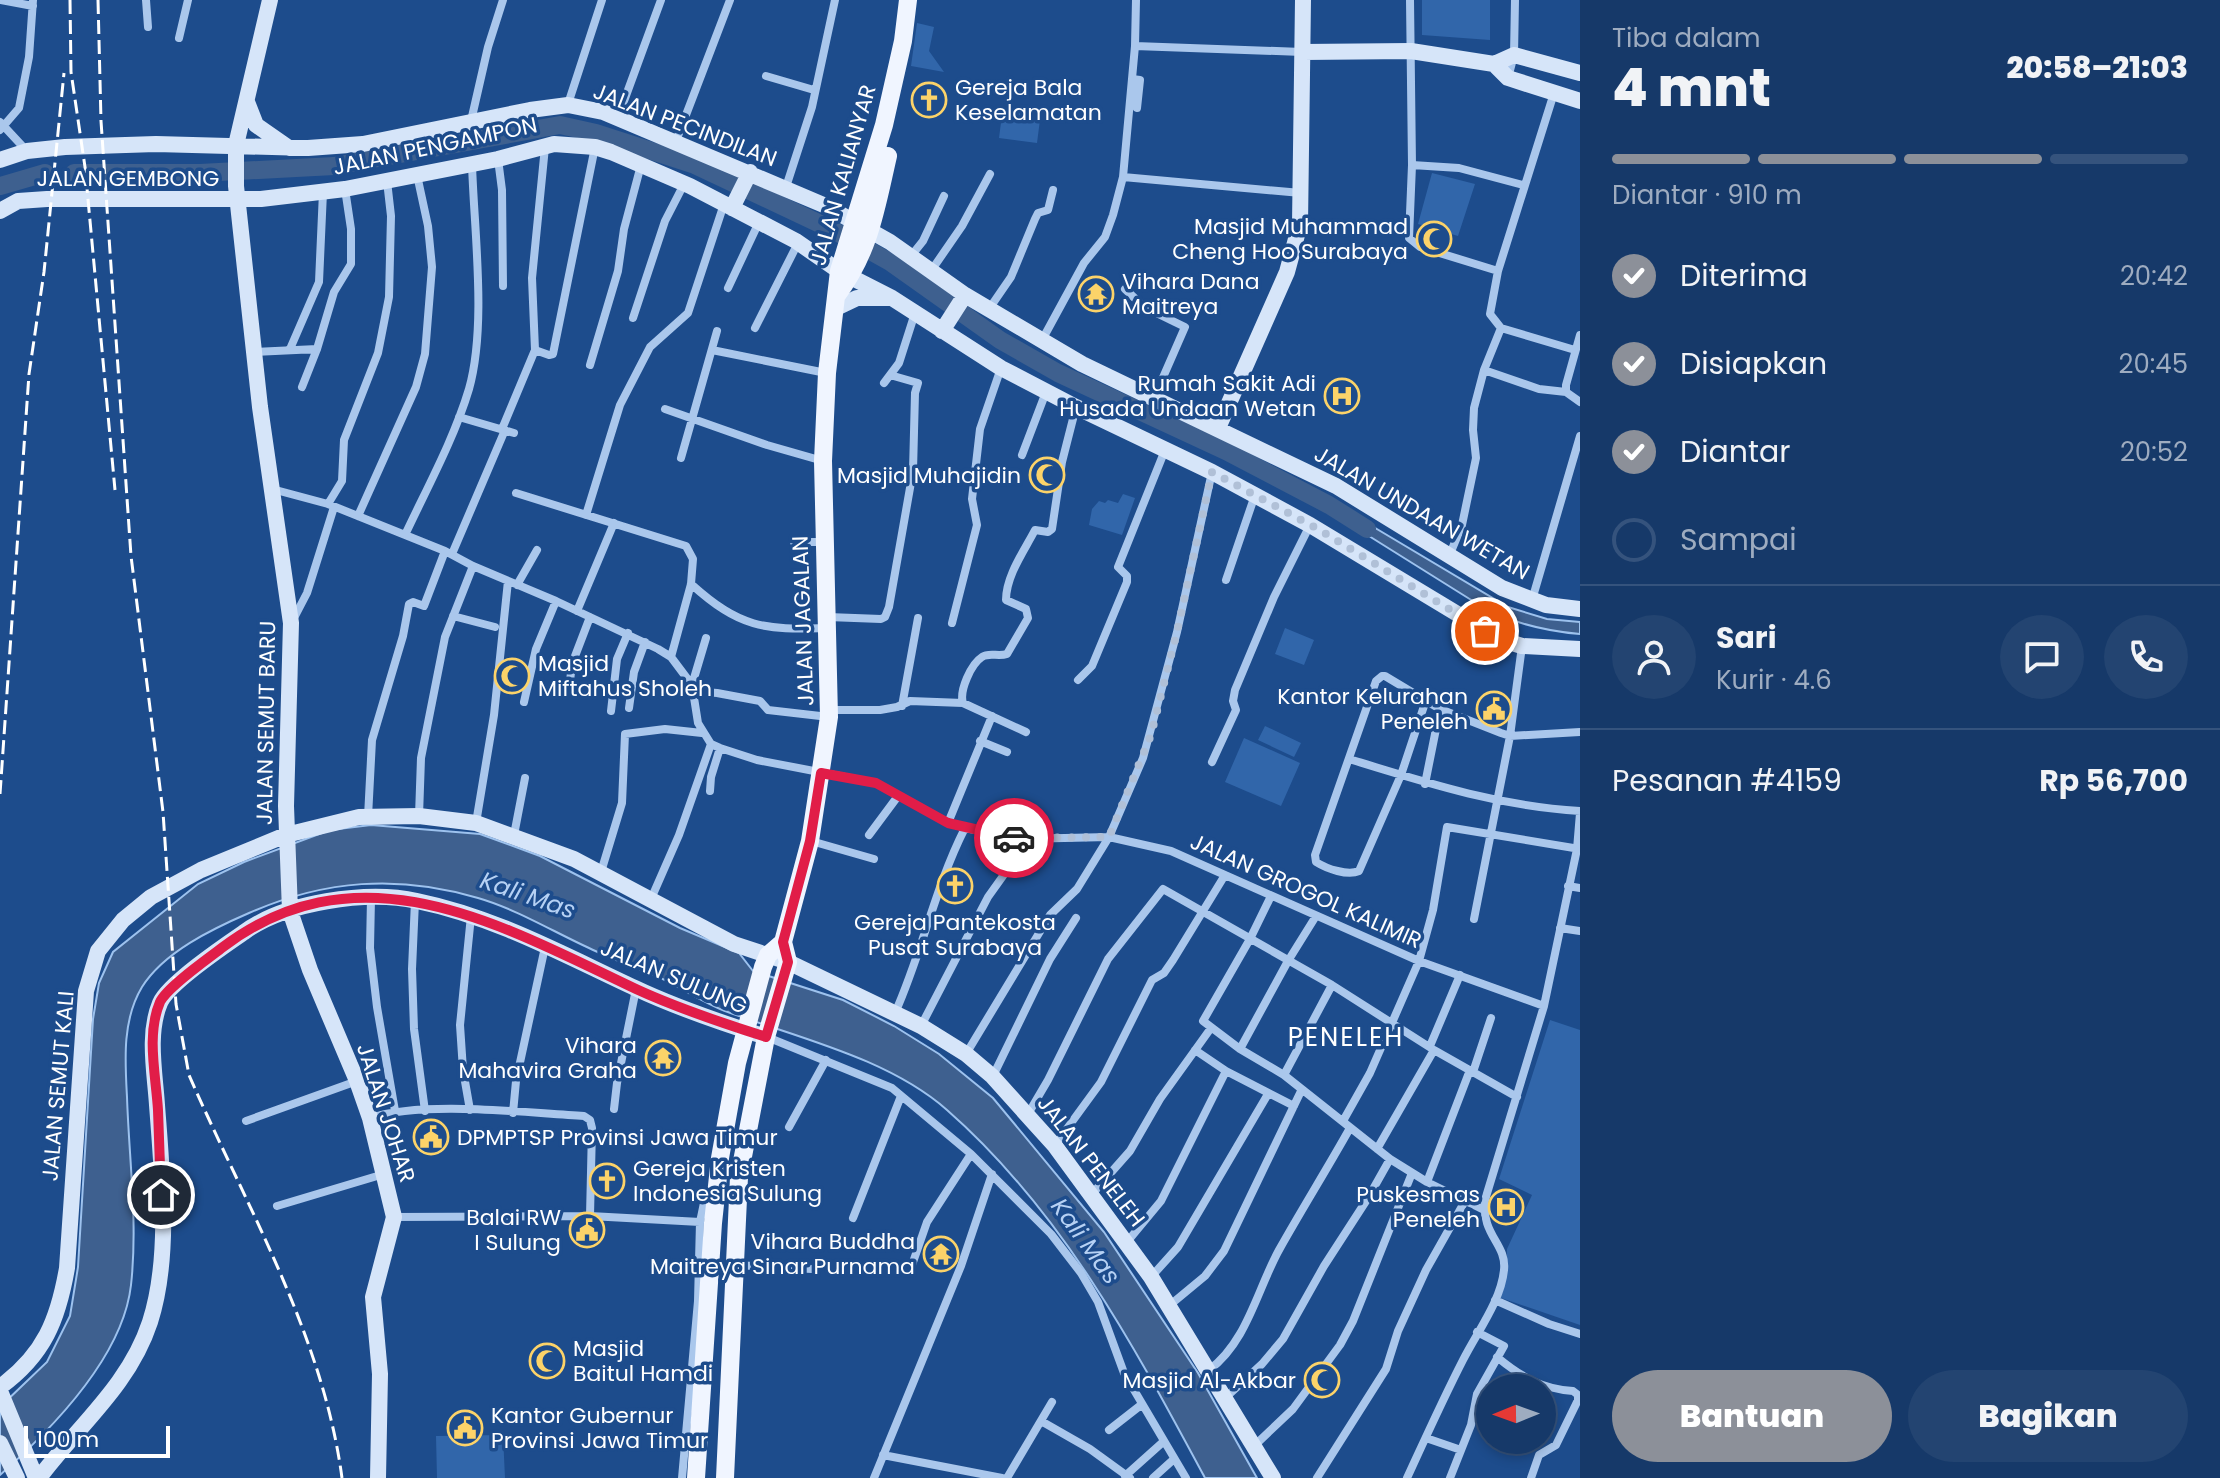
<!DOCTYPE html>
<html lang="id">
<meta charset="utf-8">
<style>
:root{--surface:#163969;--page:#234471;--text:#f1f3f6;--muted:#9eacc0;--line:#35537d;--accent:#8c9099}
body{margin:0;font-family:Poppins,sans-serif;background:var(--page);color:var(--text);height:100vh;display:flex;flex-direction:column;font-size:30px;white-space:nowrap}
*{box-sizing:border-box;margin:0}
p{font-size:26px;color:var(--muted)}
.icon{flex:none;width:44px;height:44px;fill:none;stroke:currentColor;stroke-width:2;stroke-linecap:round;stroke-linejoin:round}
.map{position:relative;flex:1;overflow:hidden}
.drawer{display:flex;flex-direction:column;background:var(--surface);width:640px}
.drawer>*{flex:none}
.needle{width:52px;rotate:269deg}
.tools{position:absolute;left:1476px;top:1374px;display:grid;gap:16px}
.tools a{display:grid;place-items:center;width:80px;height:80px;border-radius:50%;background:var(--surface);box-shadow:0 4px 12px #0003,0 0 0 2px var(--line);font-size:40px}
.scale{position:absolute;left:24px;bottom:20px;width:146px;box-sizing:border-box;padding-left:8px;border:4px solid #fff;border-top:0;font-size:22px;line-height:28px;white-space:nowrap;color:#fff;-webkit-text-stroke:6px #1d4c8c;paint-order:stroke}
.pin{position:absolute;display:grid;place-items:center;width:68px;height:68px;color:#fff;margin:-34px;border:4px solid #fff;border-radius:50%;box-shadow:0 2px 8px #0007}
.courier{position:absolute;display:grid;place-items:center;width:80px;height:80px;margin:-40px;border:6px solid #e11d48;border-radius:50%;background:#fff;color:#222;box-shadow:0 2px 10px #0007}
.headline em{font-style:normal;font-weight:800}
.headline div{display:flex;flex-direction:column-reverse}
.headline{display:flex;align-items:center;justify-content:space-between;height:136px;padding:0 32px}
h1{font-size:52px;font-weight:800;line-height:60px}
.bar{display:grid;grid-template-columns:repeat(4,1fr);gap:12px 8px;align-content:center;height:96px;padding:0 32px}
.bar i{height:10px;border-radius:6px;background:var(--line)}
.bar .selected{background:var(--accent)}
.bar p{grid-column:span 4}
.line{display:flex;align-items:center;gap:20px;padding:0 32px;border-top:2px solid var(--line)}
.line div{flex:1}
.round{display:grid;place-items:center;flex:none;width:84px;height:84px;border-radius:42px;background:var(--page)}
ol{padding:0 32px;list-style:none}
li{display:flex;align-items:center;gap:24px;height:88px}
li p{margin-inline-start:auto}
li .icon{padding:8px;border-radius:50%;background:var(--accent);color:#fff;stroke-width:4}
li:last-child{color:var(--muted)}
li i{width:44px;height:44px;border:4px solid var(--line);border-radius:50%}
.primary-button{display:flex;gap:16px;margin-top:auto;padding:16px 32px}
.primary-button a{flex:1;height:92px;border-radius:48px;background:var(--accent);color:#fff;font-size:32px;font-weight:800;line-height:92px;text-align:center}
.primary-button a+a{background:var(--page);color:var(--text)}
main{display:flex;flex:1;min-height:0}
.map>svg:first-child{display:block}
.green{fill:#3166aa}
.water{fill:#3e608f;stroke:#9dc2ee;stroke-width:2}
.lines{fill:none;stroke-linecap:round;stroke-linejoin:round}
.river{stroke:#3e608f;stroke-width:18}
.street{stroke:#aac7ec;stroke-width:8}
.secondary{stroke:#d6e5f9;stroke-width:16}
.primary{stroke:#f0f5ff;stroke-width:18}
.rail{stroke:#fff;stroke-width:3;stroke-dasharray:14 6;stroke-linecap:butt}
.done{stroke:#b0c0d7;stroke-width:8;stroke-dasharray:0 14.4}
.route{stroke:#e11d48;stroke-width:10}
.labels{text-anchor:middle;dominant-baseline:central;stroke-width:7;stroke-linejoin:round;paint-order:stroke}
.poi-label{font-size:22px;fill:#fff;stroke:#1d4c8c;text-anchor:end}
.street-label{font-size:22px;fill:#fff;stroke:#1d4c8c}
.water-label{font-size:24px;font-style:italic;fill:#b6d1f4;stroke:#1d4c8c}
.quarter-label{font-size:26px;letter-spacing:2px;fill:#fff;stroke:#1d4c8c}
</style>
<main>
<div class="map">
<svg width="1580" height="1478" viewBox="0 0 1580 1478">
<rect width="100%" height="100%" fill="#1d4c8c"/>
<path class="green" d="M1422,0H1490V40L1422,35Z
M917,23L934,27L929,51L944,72L911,66Z
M1003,107L1041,112L1037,143L999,138Z
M1432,173L1475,184L1458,236L1418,224Z
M1123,494L1135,498L1122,535L1089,525L1092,509L1099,501L1105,503L1108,500L1118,503Z
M1285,628L1314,640L1304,665L1275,654Z
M1265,726L1301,743L1294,757L1258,740Z
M1244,738L1300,763L1281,806L1225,782Z
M1550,1020L1580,1030V1325L1501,1298L1507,1273V1249L1532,1195L1499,1179Z
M503,1435L505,1478H437L436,1436Z"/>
<path class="water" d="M1350,513L1508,607L1547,619L1580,622V634C1545,631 1515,624 1484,608L1345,521Z
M371,825L480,834L540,856L680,928L739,953L753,971L843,1000L894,1026L939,1054L993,1098L1104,1232L1198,1373L1257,1478H1205C1134,1346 1062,1211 947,1110C888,1058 798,1038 725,1011C705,1003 686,991 667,981C641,969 614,960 589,948C552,931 516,909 478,898C398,874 324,880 249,913C212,929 164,952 142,987C122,1020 125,1061 127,1097C129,1159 138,1223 131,1285C123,1357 52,1429 0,1475V1407L47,1362L70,1316L78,1267L93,1019L99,983L113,952L198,884L244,862L330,830Z"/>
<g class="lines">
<path class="river" d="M74,173H200L334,166L560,125L596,133L695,165L833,230L890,262L1000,340L1058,373L1226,451L1329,505L1367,529
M0,186L45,173"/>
<path class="street" d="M1,0L33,6
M146,0L148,27
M1410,0L1412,165L1409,238L1420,247L1498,271L1490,314L1501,328L1575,350
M179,38L188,0
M1135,46L1302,52
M766,76L814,90
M1508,78L1514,55L1515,0
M1132,79L1140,80L1137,108
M568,104L602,0
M621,119L624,101L661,0
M471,121L488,47L503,0
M0,122L26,150
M0,130L19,108L29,57L33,0
M676,141L730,0
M498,159L502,190L503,286
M1412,165L1459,168L1523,185
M1123,177L1301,193
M786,187L812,107L835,0
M911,256L923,241L944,196
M931,271L962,226L990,174
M1498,271L1554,93
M728,288L759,222
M1125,289L1144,307L1185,327L1154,398
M989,309L1011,277L1035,219L1038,213L1048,210L1053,190
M633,318L665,221L684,184
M755,328L798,243
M1041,342L1084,263L1105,237L1113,215L1123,177L1135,46L1136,0
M290,349L319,282L323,192
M535,350L532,278L545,147
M712,350L826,373
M254,352L317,349
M590,365L618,271L624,229L641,165
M1484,370L1539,389L1566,392
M884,383L899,363L915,313
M302,387L317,349L334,292L351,264V229L345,189
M1566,392V385L1580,335
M1566,392L1580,402
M665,409L767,445L823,461
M459,417L514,433
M502,429L535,350L549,355L553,354L595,147
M1022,455L1046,392
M681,458L717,331
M272,489L328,504L445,551L473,566L556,601L658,649L671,657L692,685L698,723L711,744L720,748L757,760L876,783L948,823L965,828L1020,839L1109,837L1171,851L1419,961L1544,1006
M516,493L686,546L693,559L691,584L671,657
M328,504L342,481L344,440L378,353L389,297L391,216L387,181
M586,515L620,405L650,347L688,313L724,204
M358,516L416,387L425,354L432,267L428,226L417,175
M405,535C427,488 454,439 469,389C487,325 474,231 472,164
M794,542H824
M452,554L505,430
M1450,554L1462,525L1476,458L1473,430L1474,408L1484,370L1501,328
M1226,580L1255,495
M691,584C740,628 763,630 827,628
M517,585L537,550
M1532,600L1580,436
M577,611L614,523
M453,616L495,627
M828,617L881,619L885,617L889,607L913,471L915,393L918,383L890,375
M294,618L307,593L334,507
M952,623L977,525L972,499L980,429L1001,368
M1078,680L1092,666L1127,582V576L1118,567L1165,450
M570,681L572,664L590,617
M692,685L706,638
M693,691L717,693L760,701L768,710L829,717
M1426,700L1401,775L1359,871C1348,876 1327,869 1316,862L1315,855L1376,681L1382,676H1385L1440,709L1501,733L1510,736L1580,732
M524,702L536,649L556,601
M963,703C959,691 971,664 982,657C989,652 998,657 1007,654L1028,618L1026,609L1006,600C1006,576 1024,551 1035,530L1048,532L1052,529L1062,462L1076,407
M902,706L918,618
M629,708L634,672L645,642
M829,710H880L897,707L910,701L963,703L1026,732
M611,711L617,659L628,633
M980,741L1007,752
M1349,759C1427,783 1498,806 1580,811
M1212,762L1236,710L1233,701L1235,690L1274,597L1310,525
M1425,784L1440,709
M710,791L711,777L720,748
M419,816L421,758L445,637L473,566
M368,817L372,740L403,636L409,604L413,602L424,606L445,551
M476,823L494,715L508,581
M948,823L992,716
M514,835L525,778
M869,835L898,796
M811,841L874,859
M601,872L622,803L625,734L665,729L702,733
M1568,886L1580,888
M1271,896L1250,939L1203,1021L1240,1049L1284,1075L1390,1159L1427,1182L1484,1210
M371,898L370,948L377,1007L395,1111
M651,899L679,835L711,744
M415,901L412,969L414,1029L425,1111
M1474,919L1510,736L1522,646
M1560,928L1580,931
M895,1013C922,953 935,887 965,828
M921,1026L988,897L1008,869L1020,839
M767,1037L892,1088L971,1154L1051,1234L1081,1273L1098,1302L1124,1373L1186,1478
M1430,1046L1460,975
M1240,1049L1288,961L1316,916
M1195,1050L1226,1071L1294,1106
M966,1054L1050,915L1077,889L1109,837L1143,758L1177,632L1212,472
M1473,1072L1491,1018
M1284,1075L1332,985
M993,1076L1050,959L1076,918
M614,1109L617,1083L636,989
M470,1110L463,1070L460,1025L471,916
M513,1113L516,1081L545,947
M1028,1114L1048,1080L1108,959L1163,889L1332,985L1434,1050L1517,1097
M370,1118C425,1100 525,1113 584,1116L590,1120L592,1128L590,1216
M246,1121L357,1081
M1343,1121L1370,1073L1419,961L1433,910L1447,827L1580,849
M789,1127L826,1060
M1055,1145L1101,1082L1152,980L1164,973L1173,960L1225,875
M1377,1149L1434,1050
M1427,1182L1470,1070
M1092,1194L1130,1151L1160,1099L1211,1028
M277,1206L384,1174
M394,1217L590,1216L700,1222
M853,1218L901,1096
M1127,1242L1161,1201L1226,1071
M734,1265L812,1269
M912,1265L927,1222L971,1154
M1151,1277L1178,1247L1268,1094
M1495,1300L1549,1324L1580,1334
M1170,1305L1205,1276L1224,1251L1302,1089
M1497,1357C1521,1377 1542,1389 1573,1391L1578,1395V1400L1556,1445L1539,1455L1531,1478
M1209,1370C1247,1342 1257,1290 1279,1250C1302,1209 1327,1169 1350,1128
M1225,1398L1262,1364L1283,1339L1324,1266L1368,1198L1390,1159
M1041,1421L1090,1449L1130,1478
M1109,1430L1141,1405
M1426,1438L1461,1450
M1254,1446L1293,1409L1340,1345L1353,1321L1412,1173
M883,1455L1002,1478
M1125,1476L1163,1442
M682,1478L698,1301L700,1222L705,1198L715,1191
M874,1478L961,1266L992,1174
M1007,1478L1052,1402
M1153,1478L1174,1459
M1317,1478L1386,1369L1398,1331L1426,1270L1465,1201
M1407,1478C1425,1439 1443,1399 1463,1360C1477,1332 1501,1301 1504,1270C1507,1244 1481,1235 1485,1200L1544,1006L1577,849L1580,813
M1450,1478L1471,1425L1477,1394L1504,1346L1477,1332"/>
<path class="secondary" d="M270,0L236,145V186L260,407L291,623L286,806L290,911L310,970L357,1081L370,1118L394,1217L373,1297L380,1374L378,1478
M1303,52L1411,51L1494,64L1514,55L1580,73
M1494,64L1508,78L1580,101
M247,102L256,125L289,148
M0,160L27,151L65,147L156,144L308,148L363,144L530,110L568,105L603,112L826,206L890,242L965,295L1082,364L1336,486L1502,588L1546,605L1580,609
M732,208L750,172
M0,211L18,201L47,199H261L345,189L498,159L554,144L595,147L611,152L690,186L796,241L839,271L892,298L1001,368L1076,407L1212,472L1310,525L1499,639L1522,646L1580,649
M836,308L857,298H887
M942,331L965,295
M1218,428L1287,272L1300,224L1303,0
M0,1387C44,1355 58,1320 67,1268L86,991L98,951L123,920L151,897L201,870L286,835L359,817L419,816L476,823L574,859L734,944L788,962L921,1026L966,1054L992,1076L1055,1146L1151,1277L1273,1478
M0,1391L36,1478
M0,1443L17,1478
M39,1478C78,1426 129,1386 150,1322C171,1257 162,1172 157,1105C155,1073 147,1034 160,1003C168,984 224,946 243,933C284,902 367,890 417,901C495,917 564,955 635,988C677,1008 722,1023 766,1037"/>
<path class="primary" d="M837,295C870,251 876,208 888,156
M696,1478L713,1223L720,1158L737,1063L763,967L768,955L783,942
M725,1478L739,1177L766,1037L788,962L783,942L810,841L829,717L823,461L827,373L839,271L884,125L903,41L908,0"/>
<path class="rail" d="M70,0L71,72L85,167L115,490
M98,0L101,121L131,556L163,812L176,1004L189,1075C246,1206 323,1335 342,1478
M0,794L29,374L44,272L64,73"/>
</g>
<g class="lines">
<path class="done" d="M1014,838L1109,837L1151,735L1177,632L1212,472L1318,529L1485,631"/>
<path class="route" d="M161,1195C160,1167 159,1138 158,1110C156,1076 146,1035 160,1002C167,987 209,958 223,947C361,843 503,926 636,989C677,1008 722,1023 766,1037L788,962L783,942L810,841L821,773L876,783L948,823L1014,838"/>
</g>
<defs>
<g id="church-ring" transform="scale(1.8)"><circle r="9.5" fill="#1d4c8c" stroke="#fcd369" stroke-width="1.5"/><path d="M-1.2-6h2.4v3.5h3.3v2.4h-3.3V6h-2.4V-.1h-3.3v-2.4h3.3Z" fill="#fcd369"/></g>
<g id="mosque-ring" transform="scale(1.8)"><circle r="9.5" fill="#1d4c8c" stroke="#fcd369" stroke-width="1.5"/><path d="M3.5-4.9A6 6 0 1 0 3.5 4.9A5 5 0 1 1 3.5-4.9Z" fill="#fcd369"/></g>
<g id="temple-ring" transform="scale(1.8)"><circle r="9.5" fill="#1d4c8c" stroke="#fcd369" stroke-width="1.5"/><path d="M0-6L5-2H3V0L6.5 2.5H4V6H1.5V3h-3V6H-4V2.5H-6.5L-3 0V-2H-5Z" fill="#fcd369"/></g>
<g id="hospital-ring" transform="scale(1.8)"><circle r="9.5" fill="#1d4c8c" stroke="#fcd369" stroke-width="1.5"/><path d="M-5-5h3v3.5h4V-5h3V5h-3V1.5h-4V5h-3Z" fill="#fcd369"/></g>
<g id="civic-ring" transform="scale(1.8)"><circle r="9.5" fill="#1d4c8c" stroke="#fcd369" stroke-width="1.5"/><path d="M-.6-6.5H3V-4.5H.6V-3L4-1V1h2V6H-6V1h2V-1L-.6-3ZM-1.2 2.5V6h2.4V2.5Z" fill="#fcd369"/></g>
</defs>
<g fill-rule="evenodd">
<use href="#church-ring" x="929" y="100"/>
<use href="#mosque-ring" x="1434" y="239"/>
<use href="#temple-ring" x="1096" y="294"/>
<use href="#hospital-ring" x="1342" y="396"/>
<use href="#mosque-ring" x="1047" y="475"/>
<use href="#mosque-ring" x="512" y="676"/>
<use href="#civic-ring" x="1494" y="709"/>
<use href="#church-ring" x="955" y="886"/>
<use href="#temple-ring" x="663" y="1058"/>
<use href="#civic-ring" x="431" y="1137"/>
<use href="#church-ring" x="607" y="1181"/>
<use href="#hospital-ring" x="1506" y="1207"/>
<use href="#civic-ring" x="587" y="1230"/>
<use href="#temple-ring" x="941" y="1254"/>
<use href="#mosque-ring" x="547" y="1361"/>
<use href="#mosque-ring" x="1322" y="1380"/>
<use href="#civic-ring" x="465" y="1428"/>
</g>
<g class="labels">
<g class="poi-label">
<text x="955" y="87" text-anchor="start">Gereja Bala<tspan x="955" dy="25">Keselamatan</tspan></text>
<text x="1408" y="226">Masjid Muhammad<tspan x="1408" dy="25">Cheng Hoo Surabaya</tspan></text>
<text x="1122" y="281" text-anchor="start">Vihara Dana<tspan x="1122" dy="25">Maitreya</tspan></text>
<text x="1316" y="383">Rumah Sakit Adi<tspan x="1316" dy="25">Husada Undaan Wetan</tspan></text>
<text x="1021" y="475">Masjid Muhajidin</text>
<text x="538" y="663" text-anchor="start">Masjid<tspan x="538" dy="25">Miftahus Sholeh</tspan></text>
<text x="1468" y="696">Kantor Kelurahan<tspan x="1468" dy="25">Peneleh</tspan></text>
<text x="955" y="922" text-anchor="middle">Gereja Pantekosta<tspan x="955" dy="25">Pusat Surabaya</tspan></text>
<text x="637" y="1045">Vihara<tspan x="637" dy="25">Mahavira Graha</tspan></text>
<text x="457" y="1137" text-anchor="start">DPMPTSP Provinsi Jawa Timur</text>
<text x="633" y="1168" text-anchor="start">Gereja Kristen<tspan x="633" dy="25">Indonesia Sulung</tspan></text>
<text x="1480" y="1194">Puskesmas<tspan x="1480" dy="25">Peneleh</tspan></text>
<text x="561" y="1217">Balai RW<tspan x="561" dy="25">I Sulung</tspan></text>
<text x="915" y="1241">Vihara Buddha<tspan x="915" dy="25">Maitreya Sinar Purnama</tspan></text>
<text x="573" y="1348" text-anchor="start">Masjid<tspan x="573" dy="25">Baitul Hamdi</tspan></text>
<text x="1296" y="1380">Masjid Al-Akbar</text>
<text x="491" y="1415" text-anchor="start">Kantor Gubernur<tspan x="491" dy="25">Provinsi Jawa Timur</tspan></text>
</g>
<g class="street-label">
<text transform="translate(685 125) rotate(21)">JALAN PECINDILAN</text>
<text transform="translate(435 146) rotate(-12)">JALAN PENGAMPON</text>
<text transform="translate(843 175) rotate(-74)">JALAN KALIANYAR</text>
<text x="128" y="178">JALAN GEMBONG</text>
<text transform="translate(1422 513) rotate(30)">JALAN UNDAAN WETAN</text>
<text transform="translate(803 621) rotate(-92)">JALAN JAGALAN</text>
<text transform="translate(266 723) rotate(-89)">JALAN SEMUT BARU</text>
<text transform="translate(1306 891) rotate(24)">JALAN GROGOL KALIMIR</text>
<text transform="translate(674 977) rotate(23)">JALAN SULUNG</text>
<text transform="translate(58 1086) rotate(-85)">JALAN SEMUT KALI</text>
<text transform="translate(386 1113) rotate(72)">JALAN JOHAR</text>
<text transform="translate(1091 1161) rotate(52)">JALAN PENELEH</text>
</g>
<g class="water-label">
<text transform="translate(528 895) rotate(19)">Kali Mas</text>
<text transform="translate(1086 1241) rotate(54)">Kali Mas</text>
</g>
<g class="quarter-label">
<text x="1346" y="1037">PENELEH</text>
</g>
</g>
</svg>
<div class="tools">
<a><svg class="needle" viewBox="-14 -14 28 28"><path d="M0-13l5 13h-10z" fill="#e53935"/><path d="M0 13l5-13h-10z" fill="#9eacc0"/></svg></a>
</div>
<div class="scale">100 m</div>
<div class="pin" style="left:1485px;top:631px;background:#ea580c"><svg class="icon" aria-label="bag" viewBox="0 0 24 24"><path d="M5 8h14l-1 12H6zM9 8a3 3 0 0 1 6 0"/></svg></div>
<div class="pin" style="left:161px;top:1195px;background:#1f2937"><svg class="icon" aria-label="home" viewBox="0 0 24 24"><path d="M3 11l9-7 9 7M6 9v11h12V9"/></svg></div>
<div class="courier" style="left:1014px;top:838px"><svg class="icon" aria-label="car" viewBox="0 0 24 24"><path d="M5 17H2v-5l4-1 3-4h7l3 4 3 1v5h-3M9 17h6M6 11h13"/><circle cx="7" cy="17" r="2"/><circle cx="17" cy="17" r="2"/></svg></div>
</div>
<section class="drawer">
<div class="headline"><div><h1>4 mnt</h1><p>Tiba dalam</p></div><em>20:58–21:03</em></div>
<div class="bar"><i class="selected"></i><i class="selected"></i><i class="selected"></i><i></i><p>Diantar · 910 m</p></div>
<ol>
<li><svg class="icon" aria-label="check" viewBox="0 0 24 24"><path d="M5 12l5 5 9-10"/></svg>Diterima<p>20:42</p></li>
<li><svg class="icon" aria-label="check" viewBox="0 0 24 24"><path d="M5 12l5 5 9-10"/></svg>Disiapkan<p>20:45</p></li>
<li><svg class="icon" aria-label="check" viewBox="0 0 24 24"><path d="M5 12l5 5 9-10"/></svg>Diantar<p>20:52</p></li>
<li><i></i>Sampai</li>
</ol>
<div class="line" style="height:144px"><a class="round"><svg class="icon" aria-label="person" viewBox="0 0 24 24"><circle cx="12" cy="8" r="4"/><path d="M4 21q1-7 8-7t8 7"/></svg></a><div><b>Sari</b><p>Kurir · 4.6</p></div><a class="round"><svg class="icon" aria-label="chat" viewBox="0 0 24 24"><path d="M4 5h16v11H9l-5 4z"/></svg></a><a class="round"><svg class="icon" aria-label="phone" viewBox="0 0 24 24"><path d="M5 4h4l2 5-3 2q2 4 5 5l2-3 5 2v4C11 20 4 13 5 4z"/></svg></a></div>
<div class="line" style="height:104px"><div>Pesanan #4159</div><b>Rp 56,700</b></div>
<div class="primary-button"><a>Bantuan</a><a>Bagikan</a></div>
</section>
</main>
